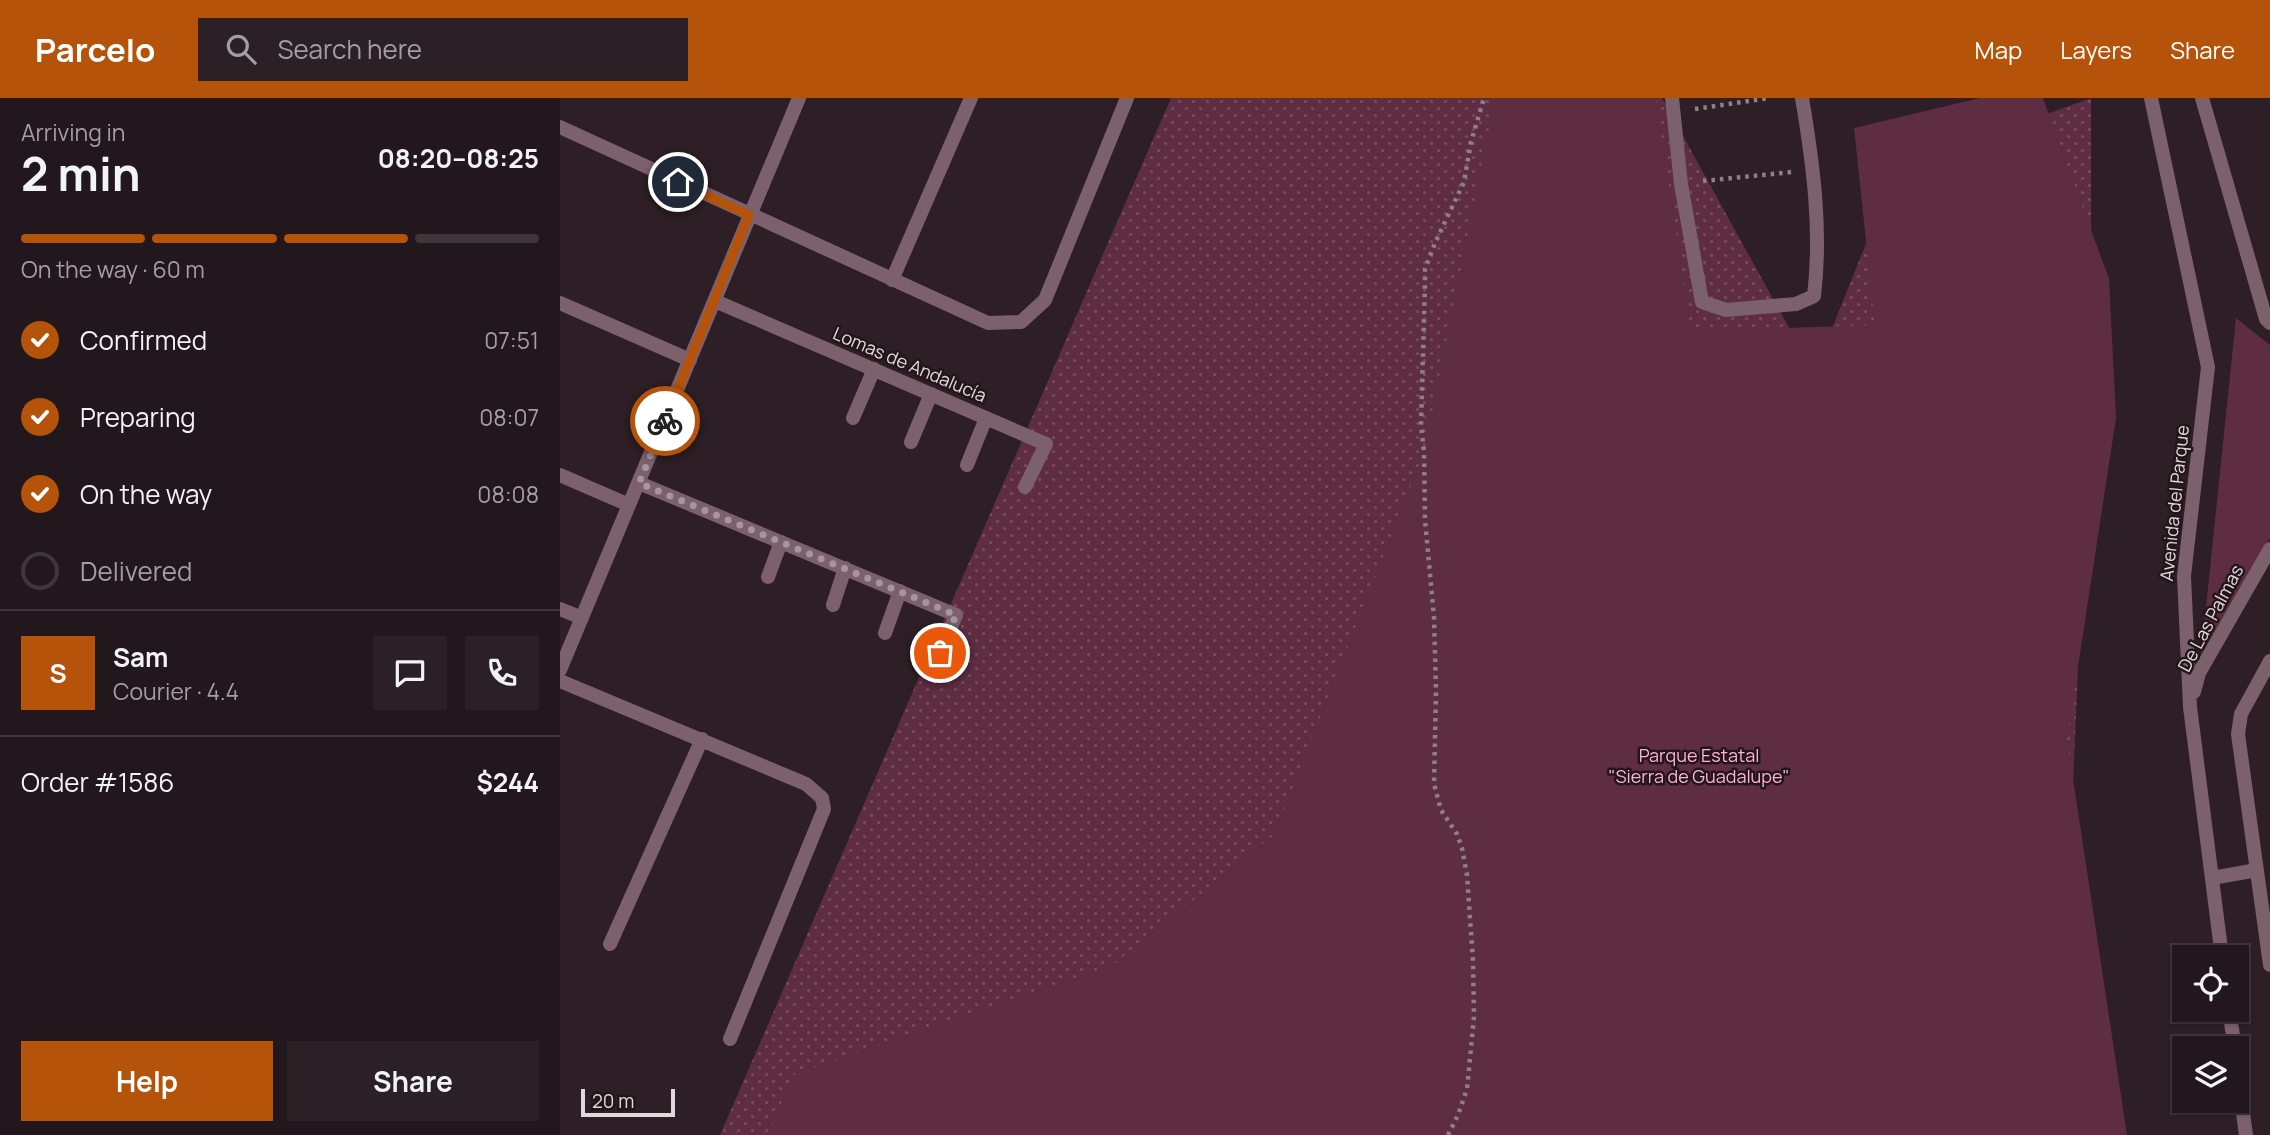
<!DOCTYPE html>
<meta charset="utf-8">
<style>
:root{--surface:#22171c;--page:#2a2025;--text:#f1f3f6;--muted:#a29fa3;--line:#3f363b;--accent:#b45309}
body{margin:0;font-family:Manrope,sans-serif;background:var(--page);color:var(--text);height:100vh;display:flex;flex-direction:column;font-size:26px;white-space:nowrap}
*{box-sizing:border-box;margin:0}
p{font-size:23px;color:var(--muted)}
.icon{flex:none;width:38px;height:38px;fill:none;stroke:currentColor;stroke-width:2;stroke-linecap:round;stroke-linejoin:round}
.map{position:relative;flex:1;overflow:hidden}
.sheet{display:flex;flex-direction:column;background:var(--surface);width:560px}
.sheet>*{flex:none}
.buttons{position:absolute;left:1612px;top:847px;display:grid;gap:14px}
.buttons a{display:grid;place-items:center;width:77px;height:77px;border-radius:0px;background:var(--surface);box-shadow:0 2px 5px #0004,0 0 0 2px var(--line);font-size:35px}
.scale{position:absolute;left:21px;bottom:18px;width:94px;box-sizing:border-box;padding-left:7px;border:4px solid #e2d8dc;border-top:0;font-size:19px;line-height:24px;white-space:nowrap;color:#e2d8dc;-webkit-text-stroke:5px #23161b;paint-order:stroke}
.pin{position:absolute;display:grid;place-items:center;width:60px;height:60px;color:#fff;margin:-30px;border:4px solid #fff;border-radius:50%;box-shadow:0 2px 7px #0007}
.courier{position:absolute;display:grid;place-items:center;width:70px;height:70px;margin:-35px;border:5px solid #b45309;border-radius:50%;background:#fff;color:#222;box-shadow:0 2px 9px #0007}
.headline em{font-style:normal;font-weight:700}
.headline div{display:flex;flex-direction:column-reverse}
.headline{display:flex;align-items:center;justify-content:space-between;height:119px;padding:0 21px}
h1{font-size:46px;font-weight:700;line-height:52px}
.bar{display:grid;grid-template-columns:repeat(4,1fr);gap:10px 7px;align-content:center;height:84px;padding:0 21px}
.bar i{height:9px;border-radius:5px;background:var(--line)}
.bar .selected{background:var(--accent)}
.bar p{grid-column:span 4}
.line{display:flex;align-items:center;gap:18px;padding:0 21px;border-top:2px solid var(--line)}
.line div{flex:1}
.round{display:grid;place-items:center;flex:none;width:74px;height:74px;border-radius:0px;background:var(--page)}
ol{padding:0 21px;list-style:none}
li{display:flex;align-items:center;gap:21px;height:77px}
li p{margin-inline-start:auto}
li .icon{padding:7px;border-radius:50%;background:var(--accent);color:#fff;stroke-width:4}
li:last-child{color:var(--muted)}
li i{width:38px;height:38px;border:4px solid var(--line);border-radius:50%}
.primary-button{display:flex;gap:14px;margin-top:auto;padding:14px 21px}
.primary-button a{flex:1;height:80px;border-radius:0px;background:var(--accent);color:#fff;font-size:28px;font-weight:700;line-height:80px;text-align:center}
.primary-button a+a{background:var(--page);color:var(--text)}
header{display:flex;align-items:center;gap:42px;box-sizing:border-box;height:98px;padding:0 35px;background:var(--accent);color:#fff}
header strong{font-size:33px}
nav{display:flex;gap:38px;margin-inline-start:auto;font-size:24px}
.search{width:490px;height:63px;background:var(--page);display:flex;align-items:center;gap:18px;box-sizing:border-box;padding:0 24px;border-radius:0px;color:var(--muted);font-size:26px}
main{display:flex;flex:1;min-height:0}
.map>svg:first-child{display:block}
.grass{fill:url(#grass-dots)}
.park{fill:#5e2d42}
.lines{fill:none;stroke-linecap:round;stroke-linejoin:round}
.path{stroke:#8d8186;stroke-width:4.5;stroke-dasharray:3.5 5;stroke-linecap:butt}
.service{stroke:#7c606b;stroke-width:14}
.minor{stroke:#7c606b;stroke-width:14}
.tertiary{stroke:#7c606b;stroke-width:14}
.done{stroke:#a3979c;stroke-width:7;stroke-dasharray:0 12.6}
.route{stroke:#b45309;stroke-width:9}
.labels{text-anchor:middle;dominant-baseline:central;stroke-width:5;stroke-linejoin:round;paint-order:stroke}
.street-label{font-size:18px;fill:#e2d8dc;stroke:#23161b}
.park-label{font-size:18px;fill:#feb3d0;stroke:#23161b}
</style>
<header>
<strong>Parcelo</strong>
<div class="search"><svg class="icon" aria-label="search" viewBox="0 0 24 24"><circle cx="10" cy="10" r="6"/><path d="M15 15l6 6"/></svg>Search here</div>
<nav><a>Map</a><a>Layers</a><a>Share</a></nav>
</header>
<main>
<section class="sheet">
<div class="headline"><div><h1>2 min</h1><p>Arriving in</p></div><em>08:20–08:25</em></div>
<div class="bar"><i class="selected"></i><i class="selected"></i><i class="selected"></i><i></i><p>On the way · 60 m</p></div>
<ol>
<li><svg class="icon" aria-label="check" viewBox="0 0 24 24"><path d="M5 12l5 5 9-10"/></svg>Confirmed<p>07:51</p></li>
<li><svg class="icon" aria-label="check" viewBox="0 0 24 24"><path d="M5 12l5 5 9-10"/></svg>Preparing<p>08:07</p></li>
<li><svg class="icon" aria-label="check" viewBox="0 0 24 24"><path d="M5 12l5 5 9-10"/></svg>On the way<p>08:08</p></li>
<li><i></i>Delivered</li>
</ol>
<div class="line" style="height:126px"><b class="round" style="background:var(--accent);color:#fff">S</b><div><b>Sam</b><p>Courier · 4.4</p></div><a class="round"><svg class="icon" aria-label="chat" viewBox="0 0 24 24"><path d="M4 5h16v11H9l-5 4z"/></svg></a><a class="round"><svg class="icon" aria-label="phone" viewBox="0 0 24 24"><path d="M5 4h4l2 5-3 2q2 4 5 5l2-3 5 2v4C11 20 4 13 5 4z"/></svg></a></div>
<div class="line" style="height:91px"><div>Order #1586</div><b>$244</b></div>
<div class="primary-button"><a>Help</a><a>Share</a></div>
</section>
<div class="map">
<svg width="1710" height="1037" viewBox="0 0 1710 1037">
<defs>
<pattern id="grass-dots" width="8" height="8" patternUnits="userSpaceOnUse" patternTransform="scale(1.75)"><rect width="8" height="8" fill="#5e2d42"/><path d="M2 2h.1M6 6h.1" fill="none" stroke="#754b5d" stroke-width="1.8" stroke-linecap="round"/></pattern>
</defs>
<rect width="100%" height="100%" fill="#2d1f25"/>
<path class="grass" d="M611,0H1102L1254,275L1336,71L1531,0V255L1505,878L1547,1037H160Z"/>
<path class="park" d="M935,0H1096L1131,233L1315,227L1294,30L1420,0H1483L1549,181L1556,320L1507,641L1567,1037H208L233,977L553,867L714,737L864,354Z
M1676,220L1710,247V440L1641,557Z"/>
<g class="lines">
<path class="path" d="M1135,11L1209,0
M1143,83L1232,74
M888,1037L898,1017L907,991L914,919L913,863L907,777L902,750L897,736L881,712L874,686L876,593L874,519L865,422L864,354L861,327L865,185V171L875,145L904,84L911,44L924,0"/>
<path class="service" d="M293,320L314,271
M351,344L371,296
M407,367L426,320
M465,389L486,346
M208,479L221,444
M273,507L285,470
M325,535L340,493
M380,555L396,517"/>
<path class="minor" d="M1112,0L1121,86L1142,204L1166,212L1236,206L1254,198C1262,132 1253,65 1242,0
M0,29L428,225L461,224L485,202L567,0
M332,182L411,0
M155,203L486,346
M0,205L130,262
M0,377L69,407
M79,385L396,517
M0,511L22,520
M0,572L239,0
M0,583L246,686L262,700L264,711L170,941
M50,846L142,641"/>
<path class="tertiary" d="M1591,0L1648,269L1624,478L1630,609L1662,859
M1642,0L1706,221L1710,225
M1710,563L1681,616L1678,636L1710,867
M1634,594L1639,575L1710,451
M1652,780L1697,772
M1669,912L1675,950
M1676,964L1686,1037"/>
</g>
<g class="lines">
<path class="done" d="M105,323L79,385L396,517L380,555"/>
<path class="route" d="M105,323L189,117L118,84"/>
</g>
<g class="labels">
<g class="street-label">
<text transform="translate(350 266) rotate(23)">Lomas de Andalucía</text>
<text transform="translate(1614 405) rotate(-84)">Avenida del Parque</text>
<text transform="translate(1650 520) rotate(-62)">De Las Palmas</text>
</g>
<g class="park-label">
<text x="1139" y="657">Parque Estatal<tspan x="1139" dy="21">"Sierra de Guadalupe"</tspan></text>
</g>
</g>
</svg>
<div class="buttons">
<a><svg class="icon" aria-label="locate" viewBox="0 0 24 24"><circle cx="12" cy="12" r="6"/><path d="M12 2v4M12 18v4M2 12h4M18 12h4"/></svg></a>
<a><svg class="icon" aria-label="layers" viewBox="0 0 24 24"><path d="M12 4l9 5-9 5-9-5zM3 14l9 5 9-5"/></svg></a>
</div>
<div class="scale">20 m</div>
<div class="pin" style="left:380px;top:555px;background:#ea580c"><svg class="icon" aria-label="bag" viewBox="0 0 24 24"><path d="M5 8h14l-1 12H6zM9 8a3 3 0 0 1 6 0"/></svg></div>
<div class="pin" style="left:118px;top:84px;background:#1f2937"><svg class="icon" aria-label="home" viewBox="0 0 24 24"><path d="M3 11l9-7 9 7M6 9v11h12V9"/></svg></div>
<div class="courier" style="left:105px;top:323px"><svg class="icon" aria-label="bike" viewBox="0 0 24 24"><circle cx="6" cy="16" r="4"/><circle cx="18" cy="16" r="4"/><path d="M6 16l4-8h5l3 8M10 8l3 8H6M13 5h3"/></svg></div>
</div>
</main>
